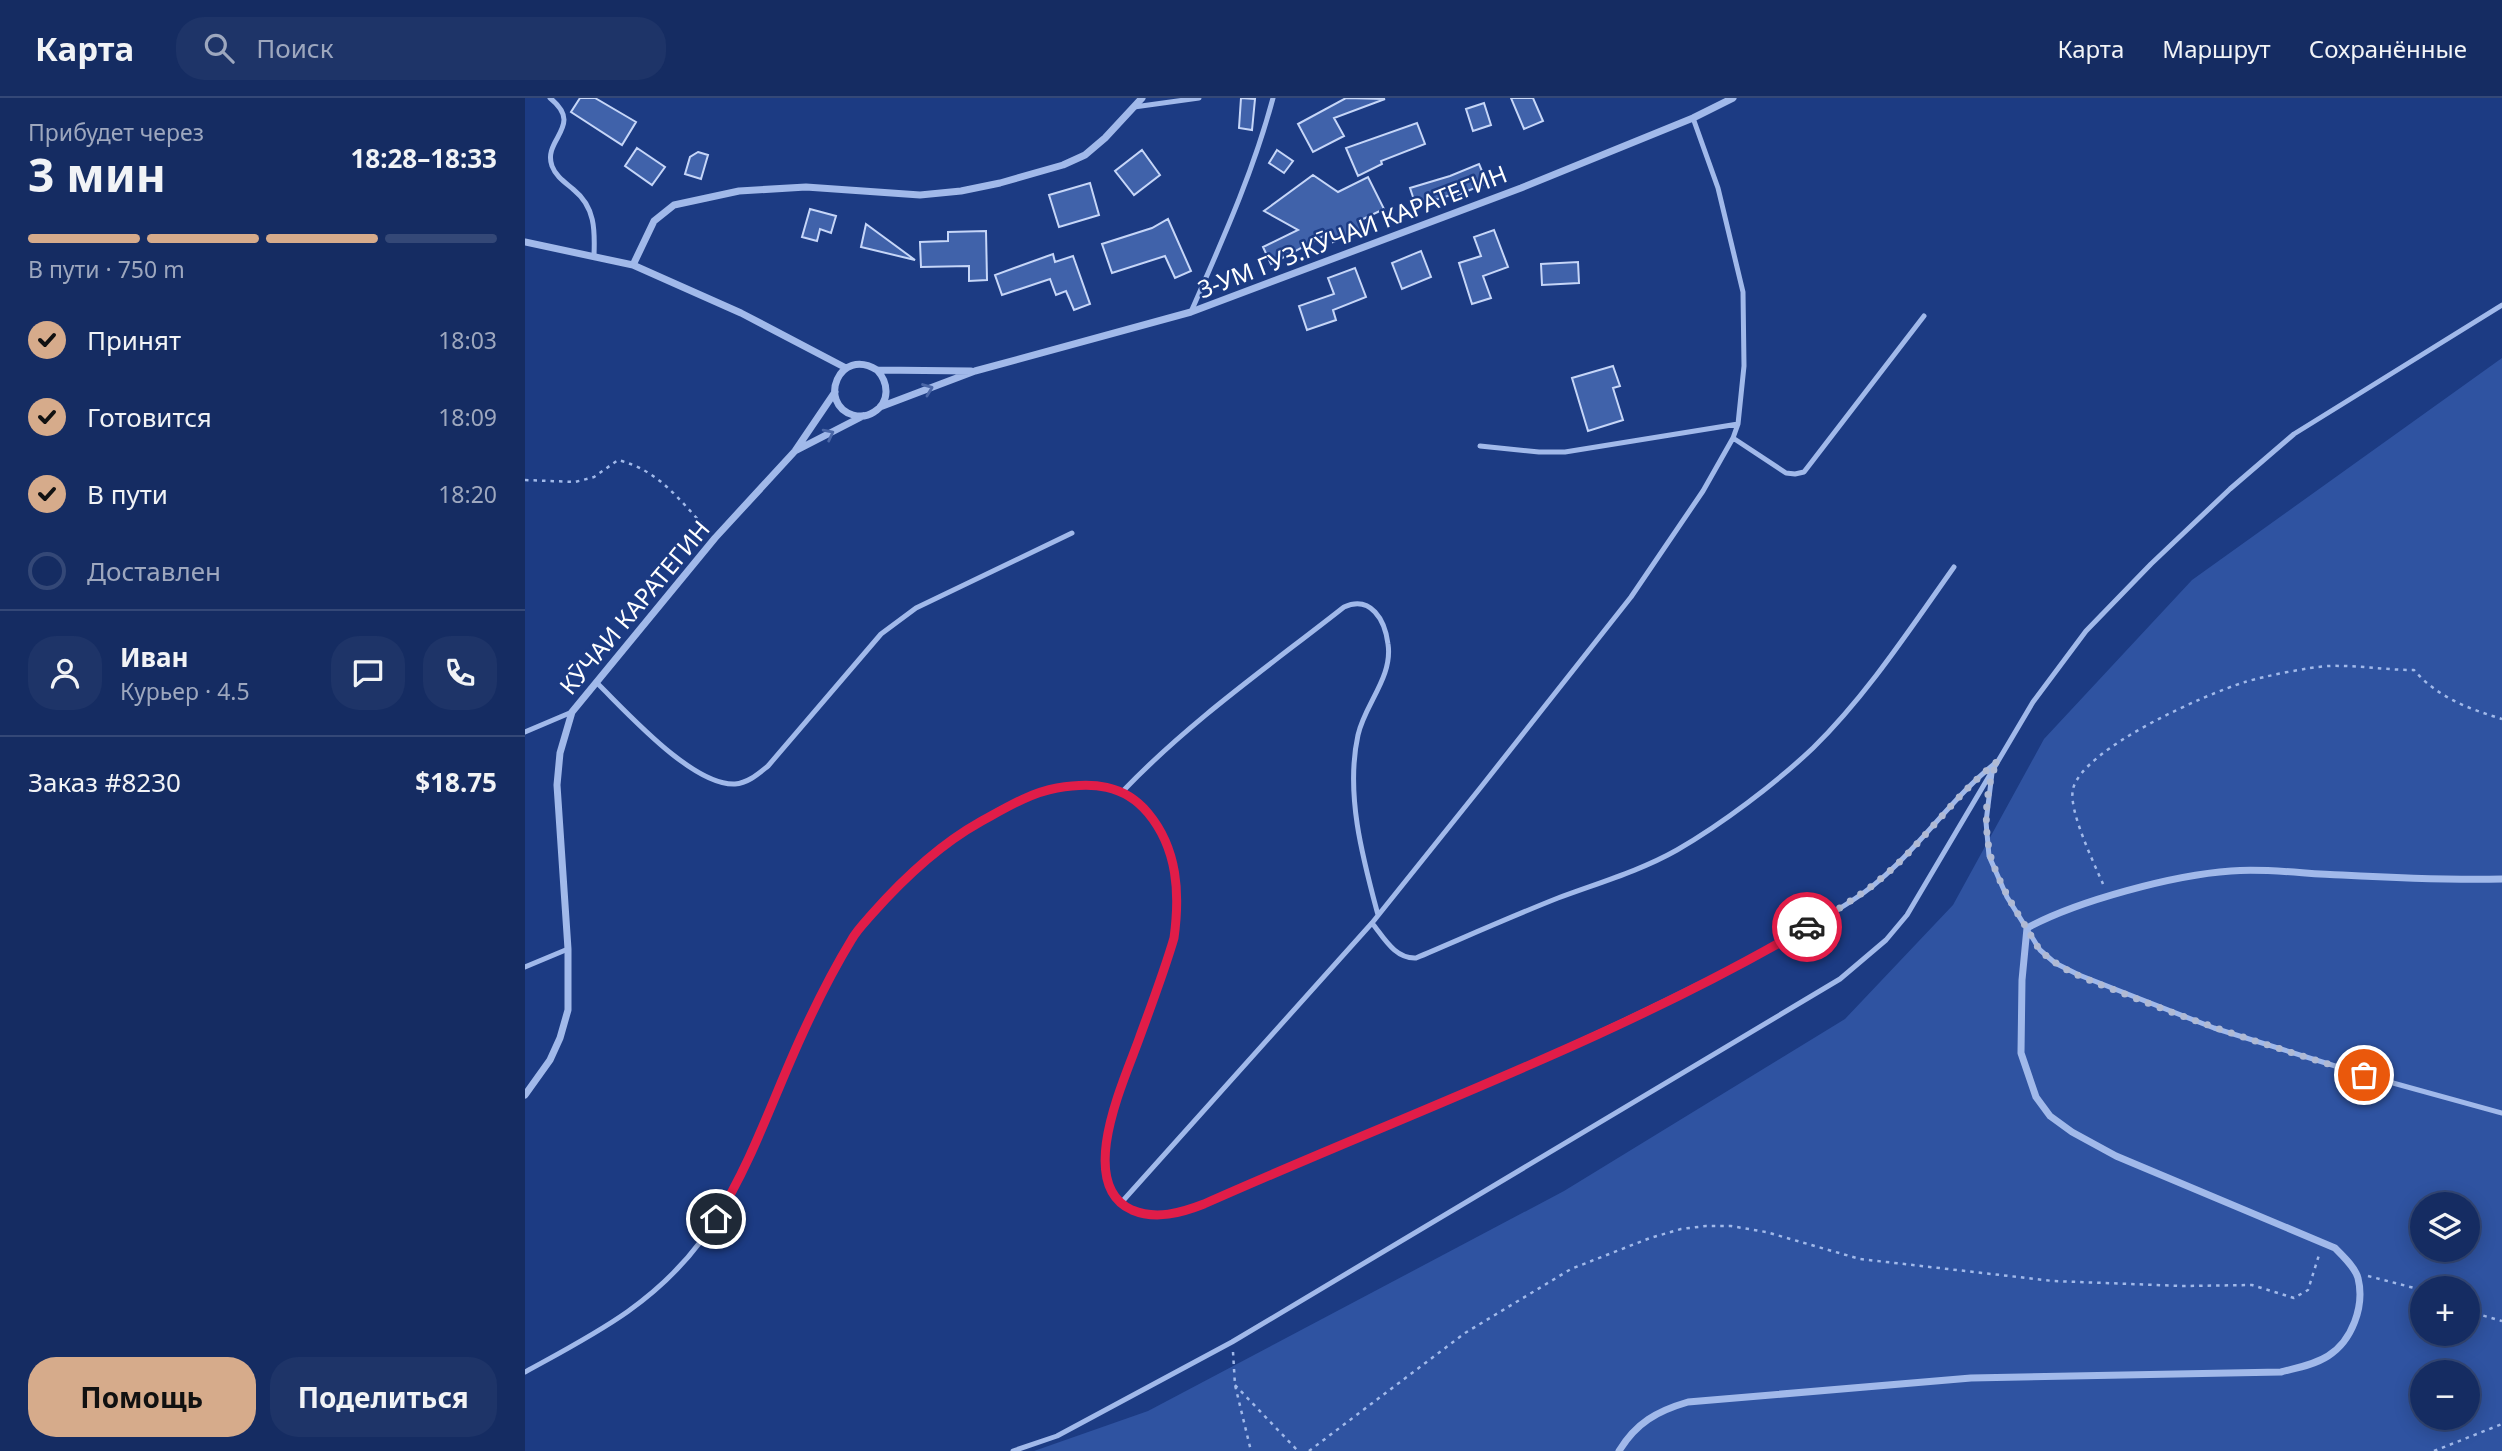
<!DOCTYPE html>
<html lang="ru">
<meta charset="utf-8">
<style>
:root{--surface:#152c62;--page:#1e3468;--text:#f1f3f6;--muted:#9da7be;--line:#344877;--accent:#d6ab8b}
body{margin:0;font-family:"Noto Sans",sans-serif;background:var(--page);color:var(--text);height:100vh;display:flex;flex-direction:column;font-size:26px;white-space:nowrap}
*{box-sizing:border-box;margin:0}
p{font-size:23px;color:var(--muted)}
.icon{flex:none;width:38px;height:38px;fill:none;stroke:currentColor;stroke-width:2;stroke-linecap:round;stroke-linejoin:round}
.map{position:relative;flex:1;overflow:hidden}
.panel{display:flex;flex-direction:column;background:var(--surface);width:525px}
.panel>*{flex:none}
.controls{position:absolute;left:1885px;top:1094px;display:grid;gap:14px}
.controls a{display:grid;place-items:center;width:70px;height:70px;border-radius:50%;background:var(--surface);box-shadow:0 4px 18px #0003,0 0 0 2px var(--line);font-size:35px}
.pin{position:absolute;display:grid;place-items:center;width:60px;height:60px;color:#fff;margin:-30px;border:4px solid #fff;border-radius:50%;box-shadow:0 2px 7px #0007}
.courier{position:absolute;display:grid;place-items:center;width:70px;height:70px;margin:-35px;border:5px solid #e11d48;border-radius:50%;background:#fff;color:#222;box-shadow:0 2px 9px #0007}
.summary em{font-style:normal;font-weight:700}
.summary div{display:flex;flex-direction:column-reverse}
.summary{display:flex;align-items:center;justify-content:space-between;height:119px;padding:0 28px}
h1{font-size:46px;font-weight:700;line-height:52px}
.bar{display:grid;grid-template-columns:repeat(4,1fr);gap:10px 7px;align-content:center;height:84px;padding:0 28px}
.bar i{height:9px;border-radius:5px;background:var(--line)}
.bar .selected{background:var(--accent)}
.bar p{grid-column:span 4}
.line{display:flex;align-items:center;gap:18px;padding:0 28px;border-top:2px solid var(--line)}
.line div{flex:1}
.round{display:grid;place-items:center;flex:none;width:74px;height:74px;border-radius:28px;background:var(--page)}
ol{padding:0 28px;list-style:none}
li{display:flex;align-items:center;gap:21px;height:77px}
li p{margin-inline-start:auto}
li .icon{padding:7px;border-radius:50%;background:var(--accent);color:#111;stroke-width:4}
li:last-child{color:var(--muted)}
li i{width:38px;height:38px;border:4px solid var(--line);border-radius:50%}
.cta{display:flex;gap:14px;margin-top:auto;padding:14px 28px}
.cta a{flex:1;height:80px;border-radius:28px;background:var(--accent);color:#111;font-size:28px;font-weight:700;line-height:80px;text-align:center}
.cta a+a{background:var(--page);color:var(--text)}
header{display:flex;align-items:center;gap:42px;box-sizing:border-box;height:98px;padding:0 35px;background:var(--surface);border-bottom:2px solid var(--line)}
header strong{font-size:33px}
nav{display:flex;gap:38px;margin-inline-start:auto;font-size:24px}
.search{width:490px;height:63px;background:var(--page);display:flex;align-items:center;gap:18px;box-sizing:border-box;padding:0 24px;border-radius:28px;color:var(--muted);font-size:26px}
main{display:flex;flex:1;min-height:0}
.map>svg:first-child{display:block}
.green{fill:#2f53a1;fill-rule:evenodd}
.building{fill:#4062aa;stroke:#c6d6f8;stroke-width:2}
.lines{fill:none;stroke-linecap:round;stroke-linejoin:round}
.path{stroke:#a1b9ea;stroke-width:2.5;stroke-dasharray:3.5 5;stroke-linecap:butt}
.service{stroke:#a1b9ea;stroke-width:5}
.minor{stroke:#a1b9ea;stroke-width:7}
.oneway{stroke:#4b67a7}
.done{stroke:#b0bad4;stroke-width:7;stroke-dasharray:0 12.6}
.route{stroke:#e11d48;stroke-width:9}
.labels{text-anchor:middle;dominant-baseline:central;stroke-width:5;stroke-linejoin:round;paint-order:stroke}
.street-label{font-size:24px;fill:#fff;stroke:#1c3b83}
</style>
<header>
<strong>Карта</strong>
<div class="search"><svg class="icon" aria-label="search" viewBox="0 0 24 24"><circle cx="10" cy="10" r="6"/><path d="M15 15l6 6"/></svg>Поиск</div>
<nav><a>Карта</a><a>Маршрут</a><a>Сохранённые</a></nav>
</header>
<main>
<section class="panel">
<div class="summary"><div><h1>3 мин</h1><p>Прибудет через</p></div><em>18:28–18:33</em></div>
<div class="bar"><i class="selected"></i><i class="selected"></i><i class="selected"></i><i></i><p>В пути · 750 m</p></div>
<ol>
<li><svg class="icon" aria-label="check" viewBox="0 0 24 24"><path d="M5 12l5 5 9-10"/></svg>Принят<p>18:03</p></li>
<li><svg class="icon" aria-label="check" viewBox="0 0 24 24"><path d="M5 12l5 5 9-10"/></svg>Готовится<p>18:09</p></li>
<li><svg class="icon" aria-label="check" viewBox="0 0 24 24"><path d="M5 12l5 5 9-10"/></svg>В пути<p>18:20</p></li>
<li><i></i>Доставлен</li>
</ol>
<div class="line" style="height:126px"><a class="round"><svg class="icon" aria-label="person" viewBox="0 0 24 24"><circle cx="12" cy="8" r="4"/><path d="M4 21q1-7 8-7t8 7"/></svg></a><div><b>Иван</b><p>Курьер · 4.5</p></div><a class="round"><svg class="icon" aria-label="chat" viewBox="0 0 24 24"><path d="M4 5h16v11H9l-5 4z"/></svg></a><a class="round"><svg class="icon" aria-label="phone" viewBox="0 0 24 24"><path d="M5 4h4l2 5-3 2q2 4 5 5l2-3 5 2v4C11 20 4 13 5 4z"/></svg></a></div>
<div class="line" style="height:91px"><div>Заказ #8230</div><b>$18.75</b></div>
<div class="cta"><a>Помощь</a><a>Поделиться</a></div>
</section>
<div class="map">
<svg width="1977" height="1353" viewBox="0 0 1977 1353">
<rect width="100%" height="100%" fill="#1c3b83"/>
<path class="green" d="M1977,260V1353H509L623,1313L1039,1093L1320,921L1428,807L1519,641L1667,482ZM1897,1106H1942V1152H1897ZM1897,1190H1942V1236H1897ZM1897,1274H1942V1320H1897Z"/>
<path class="building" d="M55,0H70L111,24L97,47L46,14Z
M716,0L730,1L727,32L714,30Z
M821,0L860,1L809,20L819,38L788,54L773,26Z
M986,0H1008L1018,23L999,31Z
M959,5L966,27L948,33L941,11Z
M892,25L900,46L856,63L857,66L833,78L821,50Z
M112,50L140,69L127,87L100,68Z
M617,52L635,77L609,97L590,73Z
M752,52L768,63L759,75L744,65Z
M173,54L183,57L176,81L160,76L165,59Z
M954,66L962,85L933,97L932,95L891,108L885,90L925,78Z
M788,77L813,94L843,79L859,111L836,122L840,131L808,144L806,134L746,166L738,149L773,132L739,113Z
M565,85L574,117L534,129L524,97Z
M285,111L311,118L306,135L295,131L292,143L277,139Z
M643,121L666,173L650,180L640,158L587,175L577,146L627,130Z
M341,126L390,162L336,149Z
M969,132L983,169L958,178L966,200L947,206L934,165L956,158L949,139Z
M461,133L462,182L444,183V168L396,169L395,144L423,143V134Z
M896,153L906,179L877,191L867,165Z
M528,156L530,164L548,158L565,206L549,212L541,193L531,197L525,181L477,197L470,177Z
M1053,164L1054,185L1017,187L1016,166Z
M830,170L841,199L808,212L811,222L782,232L774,208L809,196L803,180Z
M1088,268L1095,288L1088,290L1098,322L1063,333L1047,280Z"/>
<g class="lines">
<path class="path" d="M0,382L50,384L69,379L93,362C135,373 153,401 182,431
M1578,786C1569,765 1543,712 1548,691C1558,650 1681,596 1720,584C1740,578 1784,569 1804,568C1832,567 1860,572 1889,572C1912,599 1944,611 1977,621
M1843,1178L1897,1192
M1942,1213L1977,1223
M708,1254L710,1287L726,1353
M710,1287L773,1353
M784,1353L940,1235L1046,1171L1125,1140L1156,1131L1181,1128H1206L1241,1134L1335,1161L1528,1183L1657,1188L1727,1187L1769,1200L1783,1192L1794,1157
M1909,1353L1977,1326"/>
<path class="service" d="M25,0C60,28 17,41 27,68C31,79 41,85 49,92C70,109 70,132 69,157
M609,9L674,0
M666,214C697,143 728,75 748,0
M1208,340L1261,375L1270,376L1279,374L1399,218
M955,348L1014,354H1040L1213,326
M71,584C100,612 167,688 210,686C223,685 233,676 243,668L356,536L391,510L547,435
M0,634L47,614
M1467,675L1461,724L1464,758L1482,799L1515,852L1530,865L1554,877L1689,930L1839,977L1977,1015
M598,693C665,623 744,568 819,509C846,497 860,522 863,546C868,579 840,606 833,637C820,696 838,761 853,817
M847,825C859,840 870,861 891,860C938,840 985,819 1033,800C1073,785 1115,773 1152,752C1197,726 1250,686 1288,650C1342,597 1385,531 1429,469
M0,869L43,851
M595,1106L847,825L956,689L1106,499L1178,393L1208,340L1213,326L1219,268L1218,194L1193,90L1168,20
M0,1274C69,1236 128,1207 176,1143C222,1081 244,1008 276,939C291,906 308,871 327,840C332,831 340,824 347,816C367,793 389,774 412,754C443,728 492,697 532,690C567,684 599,686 623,715C653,751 655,796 649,840C636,883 620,924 605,966C594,999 579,1035 580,1070C583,1127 641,1121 679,1106C843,1033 1010,969 1170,888C1223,862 1278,835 1328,802C1385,766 1420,704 1473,663
M488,1353L532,1338L707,1244L1315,881L1361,842L1382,817L1508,604L1561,533L1626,466L1705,391L1769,336L1977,207"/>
<path class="minor" d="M0,144L108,167
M321,270L216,215L108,167L129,123L149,107L214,93L281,89L395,97L436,93L475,85L538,67L560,57L580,40L617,0
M352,272C364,285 365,304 349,314C343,318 335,319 328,317C292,306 314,248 352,272L446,273
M355,309L450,273L666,214L996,90L1168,20L1208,0
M270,353L338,318
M0,997L25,962L35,940L43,912V851L32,687L35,655L47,614L190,440L270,353L310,294
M1094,1353C1111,1325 1132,1313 1163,1304L1446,1280L1756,1274C1771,1270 1789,1267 1803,1258C1827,1243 1840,1208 1833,1180C1830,1169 1818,1158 1810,1150L1591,1058L1547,1034L1525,1018L1511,999L1496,955L1497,882L1502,830C1552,803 1648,777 1706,773C1743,770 1780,776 1817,777C1871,780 1924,782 1977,781"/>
</g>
<defs><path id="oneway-chevron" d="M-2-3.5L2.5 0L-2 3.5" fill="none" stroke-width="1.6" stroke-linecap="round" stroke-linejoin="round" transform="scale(1.75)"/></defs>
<g class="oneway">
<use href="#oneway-chevron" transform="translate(403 291) rotate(-21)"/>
<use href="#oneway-chevron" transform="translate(304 336) rotate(-27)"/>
</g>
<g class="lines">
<path class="done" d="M1282,829C1312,812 1341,795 1367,771C1404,737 1433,694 1473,663C1458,690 1458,743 1470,771C1479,793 1490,812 1503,832C1507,839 1511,848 1517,854C1539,875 1570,884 1597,895C1676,927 1758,952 1839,977"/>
<path class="route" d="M191,1121C227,1064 248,1000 276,939C291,906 308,872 327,841C332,832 340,824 347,816C378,781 414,747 455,724C479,711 504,695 532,690C567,684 599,686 623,715C653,751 655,796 649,840C639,874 626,908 614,941C599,983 550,1086 607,1112C631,1122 656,1115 679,1106C881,1016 1091,941 1282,829"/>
</g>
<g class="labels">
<g class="street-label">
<text transform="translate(827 133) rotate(-21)">3-УМ ГУЗ.КӮЧАИ КАРАТЕГИН</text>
<text transform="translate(109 509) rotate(-50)">КӮЧАИ КАРАТЕГИН</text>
</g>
</g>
</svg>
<div class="controls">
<a><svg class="icon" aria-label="layers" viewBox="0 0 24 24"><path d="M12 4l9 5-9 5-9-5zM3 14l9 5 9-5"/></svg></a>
<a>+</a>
<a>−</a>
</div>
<div class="pin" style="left:1839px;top:977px;background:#ea580c"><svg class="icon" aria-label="bag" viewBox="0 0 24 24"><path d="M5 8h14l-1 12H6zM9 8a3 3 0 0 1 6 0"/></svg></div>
<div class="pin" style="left:191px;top:1121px;background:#1f2937"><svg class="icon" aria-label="home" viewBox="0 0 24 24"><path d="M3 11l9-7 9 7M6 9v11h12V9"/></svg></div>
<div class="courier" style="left:1282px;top:829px"><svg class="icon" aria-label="car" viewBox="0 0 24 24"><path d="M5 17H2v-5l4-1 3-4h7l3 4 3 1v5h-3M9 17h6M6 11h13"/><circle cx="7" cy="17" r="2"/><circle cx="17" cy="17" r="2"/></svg></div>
</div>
</main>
